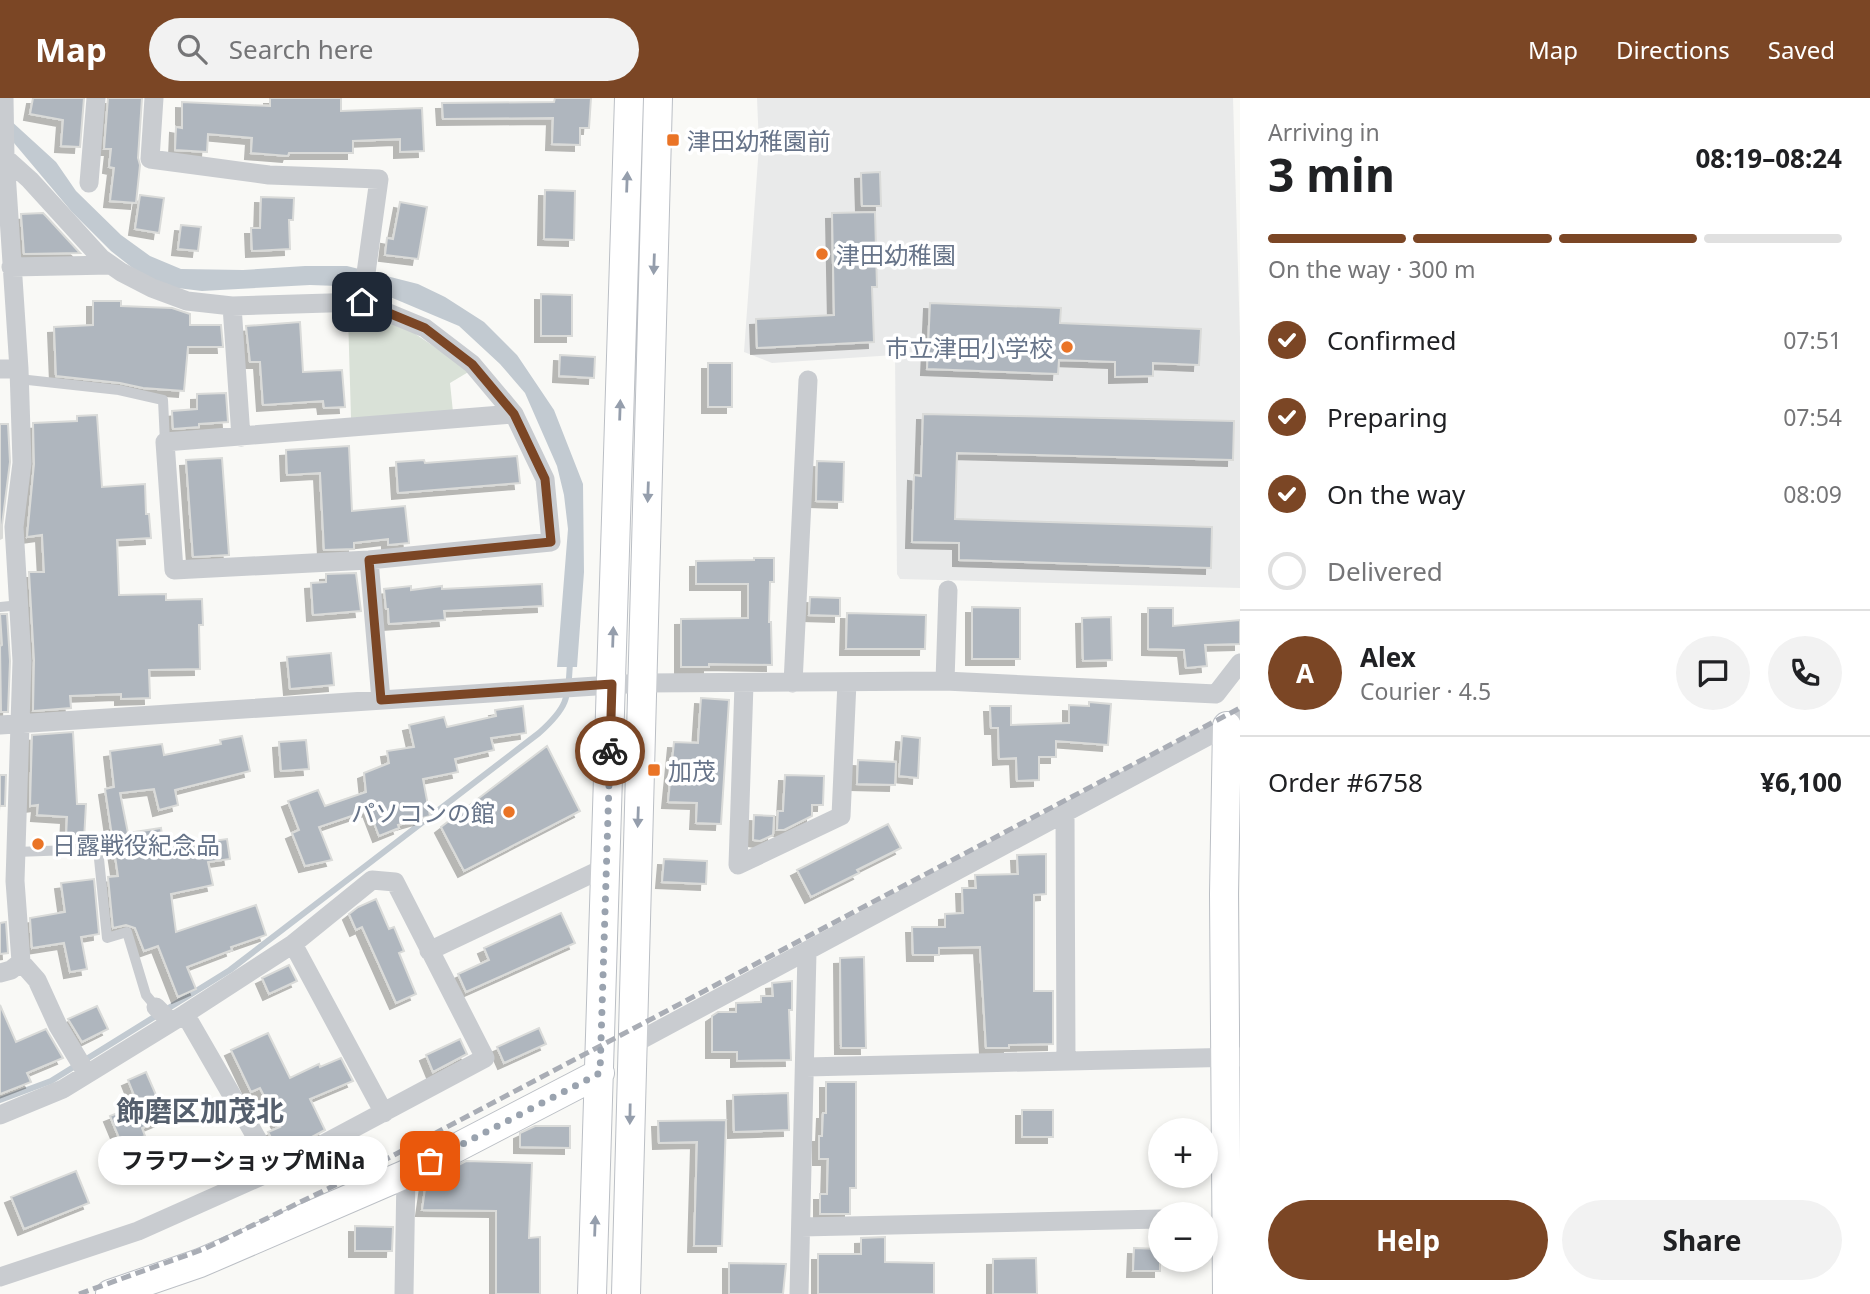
<!DOCTYPE html>
<meta charset="utf-8">
<style>
:root{--surface:#fff;--page:#f2f2f2;--text:#202124;--muted:#757577;--line:#e0e0e0;--accent:#7b4625}
body{margin:0;font-family:"Noto Sans","Noto Sans JP",sans-serif;background:var(--page);color:var(--text);height:100vh;display:flex;flex-direction:column;font-size:26px;white-space:nowrap}
*{box-sizing:border-box;margin:0}
p{font-size:23px;color:var(--muted)}
.icon{flex:none;width:38px;height:38px;fill:none;stroke:currentColor;stroke-width:2;stroke-linecap:round;stroke-linejoin:round}
.map{position:relative;flex:1;overflow:hidden}
.sheet{display:flex;flex-direction:column;background:var(--surface);width:630px}
.sheet>*{flex:none}
.buttons{position:absolute;left:1148px;top:1020px;display:grid;gap:14px}
.buttons a{display:grid;place-items:center;width:70px;height:70px;border-radius:50%;background:var(--surface);box-shadow:0 4px 10px #0003;font-size:35px}
.pin{position:absolute;display:grid;place-items:center;width:60px;height:60px;color:#fff;margin:-30px;border-radius:14px;box-shadow:0 4px 10px #0006}
.courier{position:absolute;display:grid;place-items:center;width:70px;height:70px;margin:-35px;border:5px solid #7b4625;border-radius:50%;background:#fff;color:#222;box-shadow:0 2px 9px #0007}
.bubble{position:absolute;height:49px;border-radius:24px;background:var(--surface);box-shadow:0 4px 10px #0003;font-size:23px;font-weight:700;line-height:49px;text-align:center}
.headline em{font-style:normal;font-weight:700}
.headline div{display:flex;flex-direction:column-reverse}
.headline{display:flex;align-items:center;justify-content:space-between;height:119px;padding:0 28px}
h1{font-size:46px;font-weight:700;line-height:52px}
.bar{display:grid;grid-template-columns:repeat(4,1fr);gap:10px 7px;align-content:center;height:84px;padding:0 28px}
.bar i{height:9px;border-radius:5px;background:var(--line)}
.bar .selected{background:var(--accent)}
.bar p{grid-column:span 4}
.line{display:flex;align-items:center;gap:18px;padding:0 28px;border-top:2px solid var(--line)}
.line div{flex:1}
.round{display:grid;place-items:center;flex:none;width:74px;height:74px;border-radius:37px;background:var(--page)}
ol{padding:0 28px;list-style:none}
li{display:flex;align-items:center;gap:21px;height:77px}
li p{margin-inline-start:auto}
li .icon{padding:7px;border-radius:50%;background:var(--accent);color:#fff;stroke-width:4}
li:last-child{color:var(--muted)}
li i{width:38px;height:38px;border:4px solid var(--line);border-radius:50%}
.primary-button{display:flex;gap:14px;margin-top:auto;padding:14px 28px}
.primary-button a{flex:1;height:80px;border-radius:42px;background:var(--accent);color:#fff;font-size:28px;font-weight:700;line-height:80px;text-align:center}
.primary-button a+a{background:var(--page);color:var(--text)}
header{display:flex;align-items:center;gap:42px;box-sizing:border-box;height:98px;padding:0 35px;background:var(--accent);color:#fff}
header strong{font-size:33px}
nav{display:flex;gap:38px;margin-inline-start:auto;font-size:24px}
.search{width:490px;height:63px;background:var(--page);display:flex;align-items:center;gap:18px;box-sizing:border-box;padding:0 24px;border-radius:38px;color:var(--muted);font-size:26px}
main{display:flex;flex:1;min-height:0}
.map>svg:first-child{display:block}
.built{fill:#e9eaea}
.green{fill:#d9e1d7}
.water{fill:#c2cad1}
.lines{fill:none;stroke-linecap:round;stroke-linejoin:round}
.stream{stroke:#c2cad1;stroke-width:6}
.building{fill:#afb6be;stroke:#dadbd9;stroke-width:2;filter:url(#shadow)}
.secondary-casing{stroke:#bbbfc5;stroke-width:30}
.lane{stroke:#c9ccd0;stroke-width:10}
.street{stroke:#c9ccd0;stroke-width:19}
.secondary{stroke:#fff;stroke-width:28}
.rail{stroke:#a9adb5;stroke-width:5;stroke-dasharray:10 5;stroke-linecap:butt}
.oneway{fill:#959eac}
.done{stroke:#9aa3af;stroke-width:7;stroke-dasharray:0 12.6}
.route{stroke:#7b4625;stroke-width:9}
.poi-dot{fill:#ea7426;stroke:#fff;stroke-width:2.5}
.labels{text-anchor:middle;dominant-baseline:central;stroke-width:7;stroke-linejoin:round;paint-order:stroke}
.poi-label{font-size:24px;fill:#677489;stroke:#fff;text-anchor:start}
.quarter-label{font-size:28px;font-weight:bold;fill:#555f6d;stroke:#fff}
</style>
<header>
<strong>Map</strong>
<div class="search"><svg class="icon" aria-label="search" viewBox="0 0 24 24"><circle cx="10" cy="10" r="6"/><path d="M15 15l6 6"/></svg>Search here</div>
<nav><a>Map</a><a>Directions</a><a>Saved</a></nav>
</header>
<main>
<div class="map">
<svg width="1240" height="1196" viewBox="0 0 1240 1196">
<defs>
<filter id="shadow"><feDropShadow dx="-6" dy="6" stdDeviation="0" flood-color="#0004"/></filter>
</defs>
<rect width="100%" height="100%" fill="#f9f9f6"/>
<path class="built" d="M757,0H1233L1240,240V490L900,481L897,476L895,257L772,265L744,254L759,48Z"/>
<path class="green" d="M348,217L382,222L414,235L470,273L450,285L453,314L351,320Z"/>
<path class="water" d="M10,22L56,64L76,93L121,137L150,158L181,171L243,172L305,168H347L418,186L445,199L484,224L517,257L554,312L583,386L584,474L577,569H557L568,431L564,397L557,368L525,295L500,266L459,228L383,196L338,188L310,187L202,193L169,189L139,175L111,153L72,114L14,45Z"/>
<g class="lines">
<path class="stream" d="M0,1002L51,983L230,872L539,635C568,609 568,601 570,564"/>
</g>
<path class="building" d="M33,0H84L80,49L61,48L63,22L30,16Z
M108,0H142L138,60L140,67L136,105L110,103L114,70L109,69L111,51H104Z
M270,0H341V13L422,10L424,53L400,54V41L353,43V55H289L288,58L251,55L252,40L208,36L207,54L175,52L176,29L182,30V4L270,8Z
M555,0H591L589,30H580V47L552,46L553,20L443,21L442,5L554,4Z
M880,74L881,108H862L861,75Z
M545,92L575,93L574,142L544,141Z
M140,97L164,100L159,135L135,131Z
M261,99L294,100L293,122H289L290,151L252,153L251,130H260Z
M400,104L427,109L418,161L385,157L387,140L393,141Z
M875,114L877,189H872L874,244L757,250L756,221L834,217L832,115Z
M43,115L46,118L80,155L24,156L21,116Z
M181,127L201,129L198,153L178,151Z
M541,196L572,197V238H541Z
M93,203H121V208L172,210L190,216V227H221L223,249H188L184,293L143,290L120,285L56,278L54,229L93,227Z
M930,205L1061,210L1060,225L1201,231L1199,267L1153,265V278L1115,279V264L1059,262L1058,276L927,271Z
M300,224L303,274L342,272L345,309L324,310L323,303L263,307L260,264H250L246,228Z
M560,257L595,259L594,280L559,278Z
M708,265H732V309H708Z
M226,295L228,324L199,326V329L173,331L172,313L197,311V296Z
M923,316L1234,323L1233,362L957,355L955,421L1212,429L1211,470L959,462V445L912,444L914,377L921,378Z
M97,317L102,389L145,386L146,416H149L151,440L117,442L119,497L166,496V502L202,501L203,527H199L200,571L149,572L150,600L121,601V596L70,598L71,610L33,613L34,562L29,474H44L42,437L27,439L34,366L33,325L77,323V318Z
M0,326H8L10,364L2,427V440L0,441Z
M349,348L352,413L405,408L409,445L388,447V441L354,445V451L324,452L320,375L287,377L286,352Z
M517,358L520,385L398,395L396,364L424,362L425,365Z
M222,360L229,457L193,459L186,362Z
M817,363L844,364L843,404L816,403Z
M754,460H774V484H770L769,524H771L772,567L709,566V569H681V521L748,520V486H696V463L754,462Z
M356,475L361,513L313,517L311,485L326,484V476Z
M542,486L543,508L444,513L445,522L389,526L388,511H386L384,491L411,488V492L442,488V491Z
M810,499L840,500V518L809,517Z
M972,509L1020,510V561H972Z
M1148,510H1173V528L1240,522V546L1205,547L1207,568L1186,570L1184,552L1148,551Z
M847,515L926,517L925,551H846Z
M0,516H7L10,563L8,614H1L0,548L2,547Z
M1111,519L1112,562L1083,563L1082,520Z
M331,555L334,587L290,591L287,559Z
M701,600L729,602L721,726L696,725L697,705L668,704L674,644L698,645Z
M1089,604L1111,606L1108,647L1056,643V659H1039V682L1017,683L1016,660L999,661L998,630H991L990,608H1011V627L1069,625V607L1089,608Z
M523,608L526,635L491,640L494,652L455,661L458,674L423,681L430,718L398,727L399,730L379,738L369,712L319,729L332,762L305,768L292,735L299,732L288,703L318,692L325,708L366,694L364,675L389,665L387,653L414,649L409,627L444,619L447,629L496,618L495,612Z
M73,634L77,706H86L84,742L66,740L67,719L37,717L38,707L30,708L32,637Z
M242,638L250,673L175,692L178,707L159,712L154,691L120,695L128,735L161,730L163,744L189,740L190,746L227,741L230,761L208,764L213,787L171,796L176,834L256,807L266,837L231,849L232,852L187,869L196,891L178,899L158,848L144,853L135,830L126,827L113,830L108,779L118,778L105,691L114,689L110,653L162,646L164,657L221,646L220,642Z
M902,638L920,640L918,680L899,678Z
M306,642L309,671L281,673L279,644Z
M547,648L580,713L464,773L441,729Z
M858,662L896,664L895,687L857,686Z
M0,677H6L5,708H0Z
M785,677L824,678L823,707H812V718L784,732H777L778,713H783Z
M754,717L774,718L773,737L760,743L753,742Z
M888,726L901,750L857,772L859,775L811,799L797,772Z
M1046,756V796L1034,797V893H1053V946L1009,947V950H986L980,849L939,850V857H913L912,829H945V816L963,815L962,790H976L975,777L1018,776L1017,757Z
M664,761L707,763L706,786L662,784Z
M94,781L99,836L81,839L87,871L70,874L64,845L32,850L30,820L65,814L61,785Z
M376,801L389,831L394,829L404,853L399,855L416,896L396,905L362,829L356,832L349,816L358,809Z
M561,815L575,845L466,894L458,876L489,862L484,850Z
M6,824L8,855L0,856V825Z
M864,859L866,950H841L840,860Z
M289,867L297,883L269,896L262,880Z
M792,883V912H789L791,962L737,963V954H712V918L718,914H736V905L761,904V898H773L772,885Z
M0,907L16,944L46,931L63,960L27,975L31,984L0,996Z
M97,908L108,931L82,944L68,921Z
M539,930L546,946L504,965L497,949Z
M268,935L290,980L319,966L320,969L341,960L353,983L310,1001L325,1032L280,1056L268,1034L280,1029L260,990L251,994L231,952Z
M460,941L467,956L433,974L426,957Z
M146,974L166,1020L142,1030L145,1038L122,1047L110,1018L138,1007L128,982Z
M826,984H856V1090H850V1116H820V1096H827L828,1061H819V1038H822L823,1015H826Z
M788,995L789,1032L734,1034L733,997Z
M1022,1012H1053V1039H1022Z
M726,1022L722,1148H694L697,1044L659,1045L658,1023Z
M535,1028H570V1050L520,1049V1035Z
M466,1063L532,1065L529,1140L540,1139V1196H496V1113L422,1112L426,1084Z
M76,1073L89,1105L24,1131L11,1099Z
M355,1128L393,1129L392,1153H355Z
M885,1139V1164L934,1165V1196H818V1156H861V1140Z
M1134,1150L1160,1151V1173H1133Z
M1036,1160L1037,1196H993V1161Z
M729,1165L786,1166L783,1196H729Z"/>
<g class="lines">
<g class="secondary-casing">
<path id="secondary" d="M1227,628L1224,796L1227,1196
M110,1196L200,1165L406,1076L600,975
M592,1196L629,0
M626,1196L658,0"/>
</g>
<path class="lane" d="M19,281L119,292L163,302L165,344
M0,509L20,507
M16,754L98,751L107,840L127,834L146,897L156,909"/>
<path class="street" d="M154,0L150,61L269,77L379,81L362,204
M0,55L30,82L101,160L121,174L152,190L187,203L232,208L362,204L425,230L472,266L514,316L545,381L551,444L369,462L174,472L165,344L514,316
M89,85L96,0
M11,169L111,167
M232,208L241,339
M0,271H19
M369,462L381,602
M945,583L948,492
M793,585L808,282
M744,586L738,767L841,718L847,584
M1216,596L1240,565
M0,627L642,585L945,583L1216,596
M1065,715L1066,963
M293,846L384,1015
M429,853L606,769
M21,864L37,882L58,928L87,976
M0,875L11,872L21,864L15,783L22,563L14,429L22,365L19,271L5,59L4,0
M156,909L171,924
M185,916L275,1072
M631,947L1240,621
M806,969L1240,959
M0,1017L63,991L185,916L293,846L372,782L395,784L485,960L275,1072L138,1133L0,1179
M801,1129L1160,1121
M404,1196L406,1076
M799,1196L807,854"/>
<use href="#secondary" class="secondary"/>
<path class="rail" d="M79,1196L204,1151L358,1076L1240,610"/>
</g>
<defs><path id="oneway-solid" d="M-6-.8H1V-3.2L6.5 0L1 3.2V.8H-6Z" transform="scale(1.75)"/></defs>
<g class="oneway">
<use href="#oneway-solid" transform="translate(627 84) rotate(-88)"/>
<use href="#oneway-solid" transform="translate(654 166) rotate(92)"/>
<use href="#oneway-solid" transform="translate(620 312) rotate(-88)"/>
<use href="#oneway-solid" transform="translate(648 394) rotate(92)"/>
<use href="#oneway-solid" transform="translate(613 539) rotate(-88)"/>
<use href="#oneway-solid" transform="translate(638 719) rotate(92)"/>
<use href="#oneway-solid" transform="translate(630 1016) rotate(91)"/>
<use href="#oneway-solid" transform="translate(595 1128) rotate(-88)"/>
</g>
<g class="lines">
<path class="done" d="M430,1063L600,975L610,653"/>
<path class="route" d="M362,204L425,230L472,266L514,316L545,381L551,444L369,462L381,602L612,586L610,653"/>
</g>
<g class="poi-dot">
<rect x="666" y="35" width="14" height="14" rx="3.5"/>
<circle cx="822" cy="156" r="7"/>
<circle cx="1067" cy="249" r="7"/>
<rect x="647" y="665" width="14" height="14" rx="3.5"/>
<circle cx="509" cy="714" r="7"/>
<circle cx="38" cy="746" r="7"/>
</g>
<g class="labels">
<g class="poi-label">
<text x="687" y="42">津田幼稚園前</text>
<text x="836" y="156">津田幼稚園</text>
<text x="1053" y="249" text-anchor="end">市立津田小学校</text>
<text x="668" y="672">加茂</text>
<text x="495" y="714" text-anchor="end">パソコンの館</text>
<text x="52" y="746">日露戦役紀念品</text>
</g>
<g class="quarter-label">
<text x="200" y="1012">飾磨区加茂北</text>
</g>
</g>
</svg>
<div class="buttons">
<a>+</a>
<a>−</a>
</div>
<div class="pin" style="left:430px;top:1063px;background:#ea580c"><svg class="icon" aria-label="bag" viewBox="0 0 24 24"><path d="M5 8h14l-1 12H6zM9 8a3 3 0 0 1 6 0"/></svg></div>
<div class="pin" style="left:362px;top:204px;background:#1f2937"><svg class="icon" aria-label="home" viewBox="0 0 24 24"><path d="M3 11l9-7 9 7M6 9v11h12V9"/></svg></div>
<div class="courier" style="left:610px;top:653px"><svg class="icon" aria-label="bike" viewBox="0 0 24 24"><circle cx="6" cy="16" r="4"/><circle cx="18" cy="16" r="4"/><path d="M6 16l4-8h5l3 8M10 8l3 8H6M13 5h3"/></svg></div>
<div class="bubble" style="left:98px;top:1038px;width:290px">フラワーショップMiNa</div>
</div>
<section class="sheet">
<div class="headline"><div><h1>3 min</h1><p>Arriving in</p></div><em>08:19–08:24</em></div>
<div class="bar"><i class="selected"></i><i class="selected"></i><i class="selected"></i><i></i><p>On the way · 300 m</p></div>
<ol>
<li><svg class="icon" aria-label="check" viewBox="0 0 24 24"><path d="M5 12l5 5 9-10"/></svg>Confirmed<p>07:51</p></li>
<li><svg class="icon" aria-label="check" viewBox="0 0 24 24"><path d="M5 12l5 5 9-10"/></svg>Preparing<p>07:54</p></li>
<li><svg class="icon" aria-label="check" viewBox="0 0 24 24"><path d="M5 12l5 5 9-10"/></svg>On the way<p>08:09</p></li>
<li><i></i>Delivered</li>
</ol>
<div class="line" style="height:126px"><b class="round" style="background:var(--accent);color:#fff">A</b><div><b>Alex</b><p>Courier · 4.5</p></div><a class="round"><svg class="icon" aria-label="chat" viewBox="0 0 24 24"><path d="M4 5h16v11H9l-5 4z"/></svg></a><a class="round"><svg class="icon" aria-label="phone" viewBox="0 0 24 24"><path d="M5 4h4l2 5-3 2q2 4 5 5l2-3 5 2v4C11 20 4 13 5 4z"/></svg></a></div>
<div class="line" style="height:91px"><div>Order #6758</div><b>¥6,100</b></div>
<div class="primary-button"><a>Help</a><a>Share</a></div>
</section>
</main>
